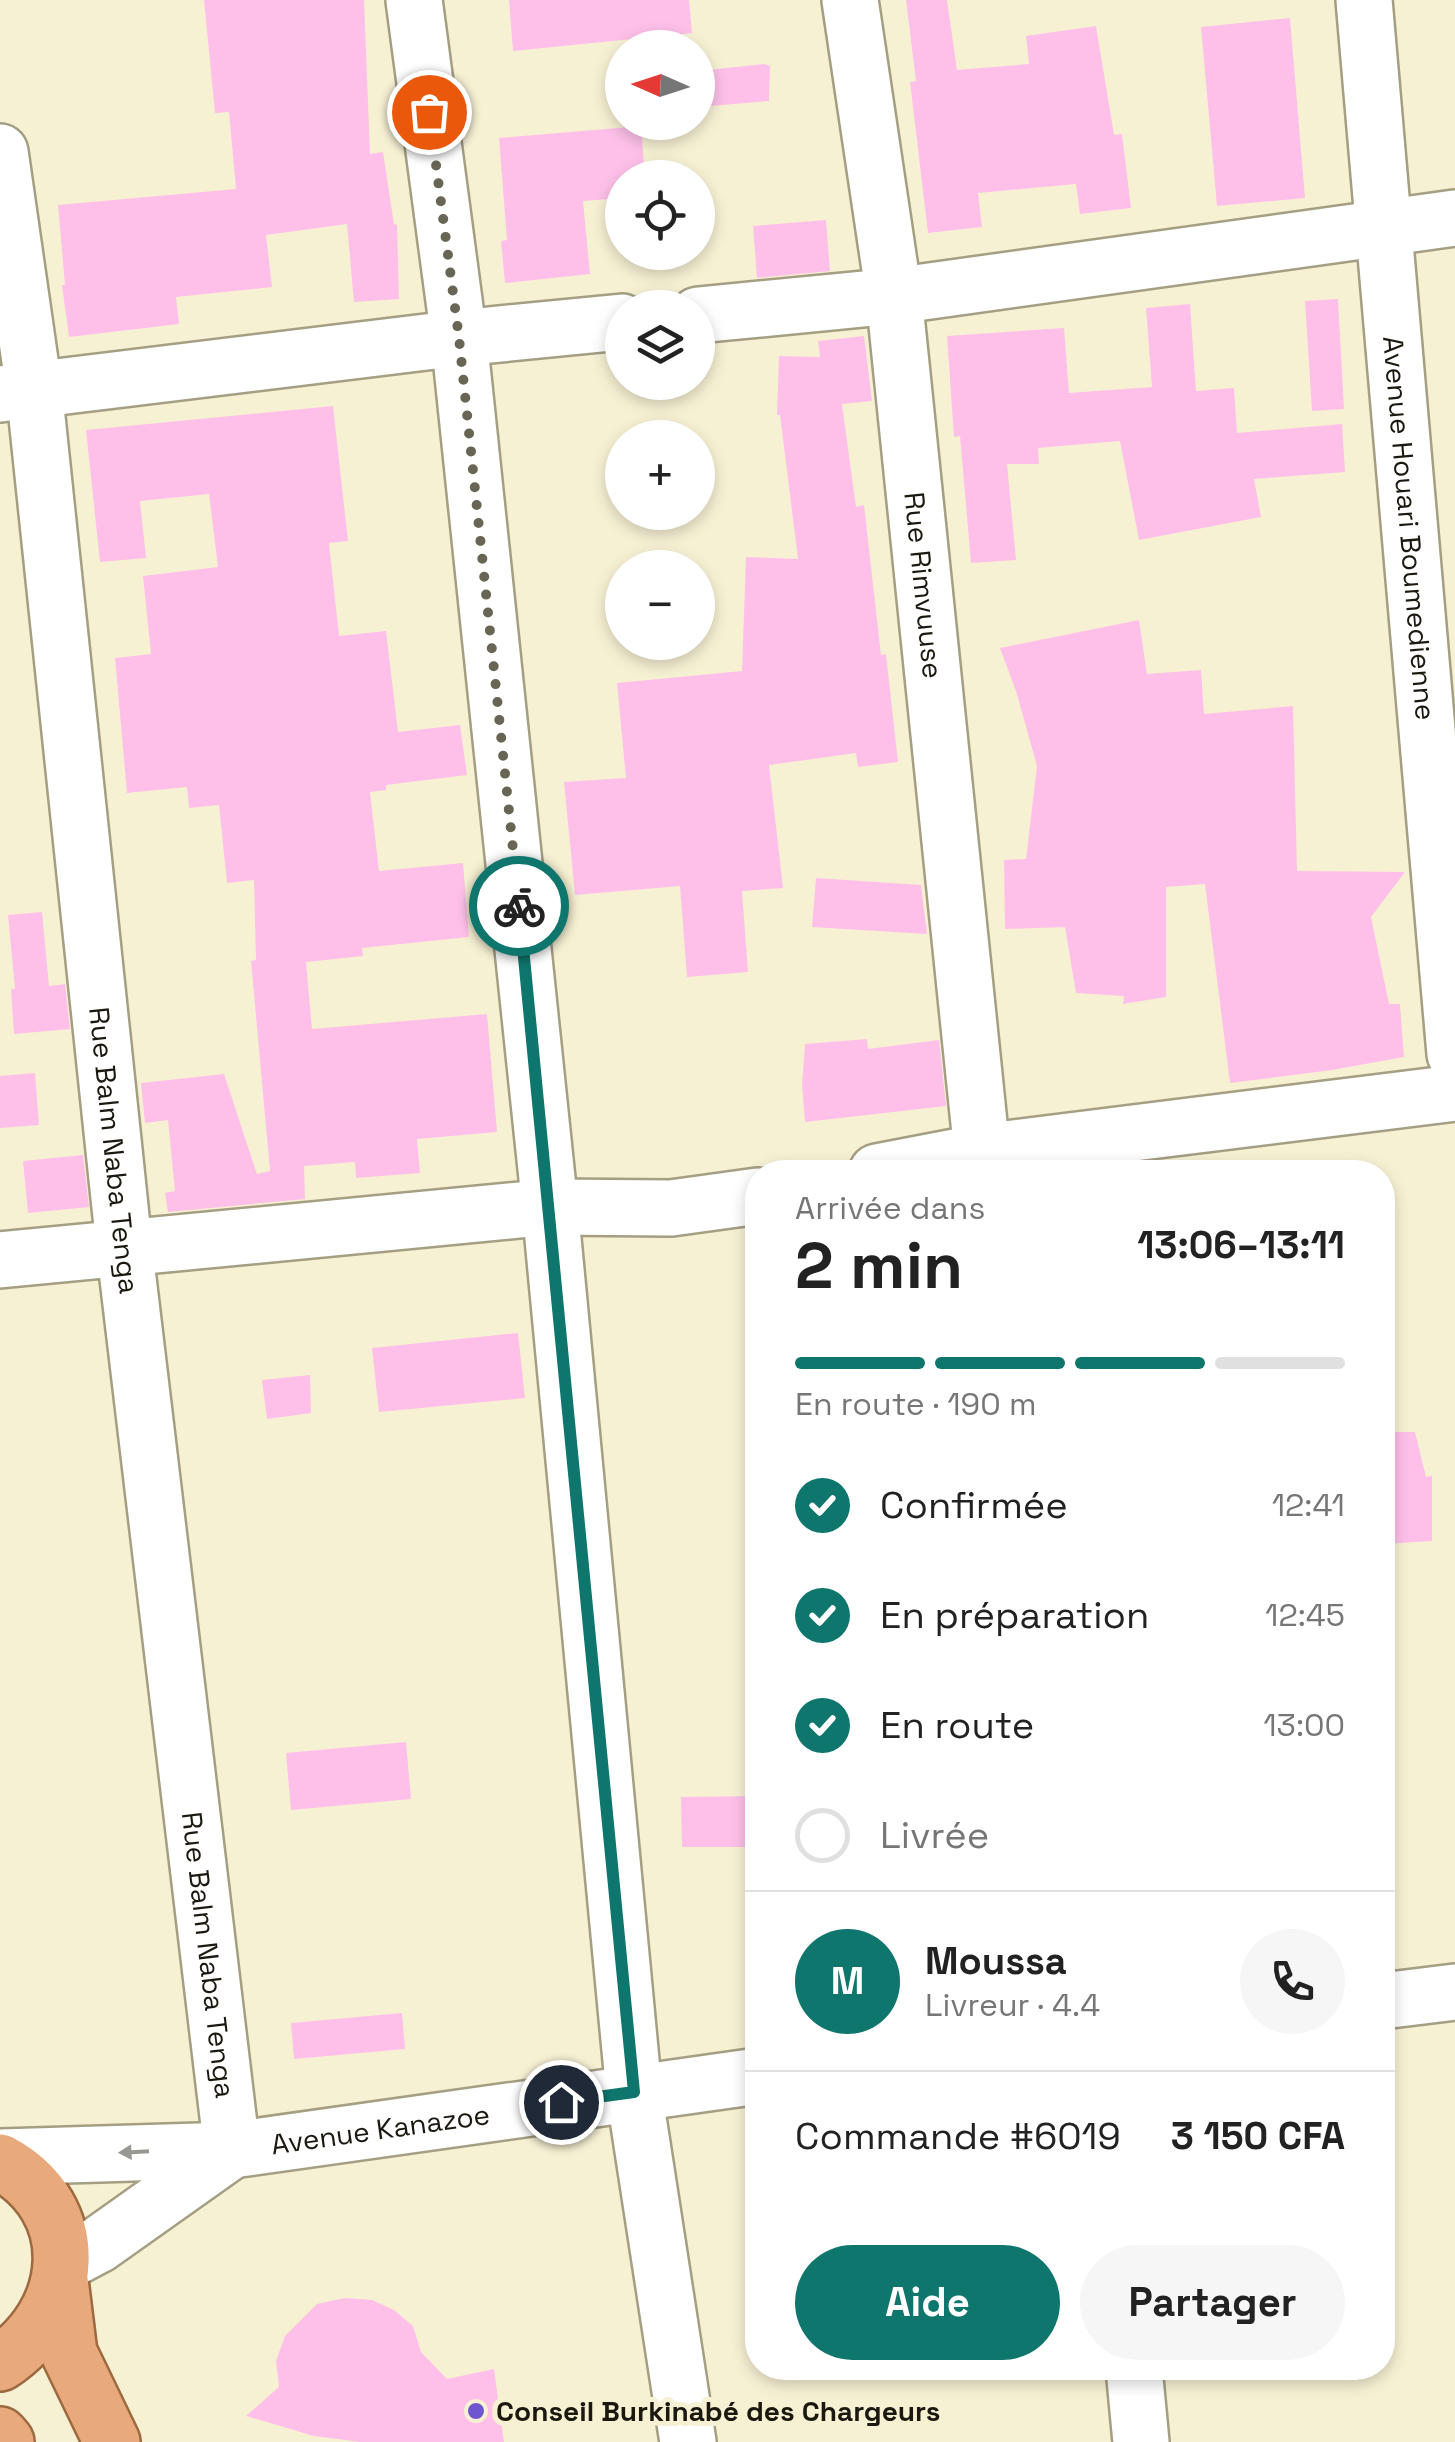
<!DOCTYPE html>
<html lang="fr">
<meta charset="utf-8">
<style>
:root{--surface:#fff;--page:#f6f6f6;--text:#222;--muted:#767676;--line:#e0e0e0;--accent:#0f766e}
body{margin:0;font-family:"Space Grotesk",sans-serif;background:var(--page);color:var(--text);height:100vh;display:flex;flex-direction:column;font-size:38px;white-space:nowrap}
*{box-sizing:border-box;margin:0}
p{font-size:32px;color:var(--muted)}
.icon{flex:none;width:55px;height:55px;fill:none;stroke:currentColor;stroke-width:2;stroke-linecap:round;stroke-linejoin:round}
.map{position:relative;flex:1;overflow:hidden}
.side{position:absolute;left:745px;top:1160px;width:650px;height:1220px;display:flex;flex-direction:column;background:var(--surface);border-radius:40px;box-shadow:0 5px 15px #0003}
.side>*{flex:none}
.needle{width:65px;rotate:273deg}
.fabs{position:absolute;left:605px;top:30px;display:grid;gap:20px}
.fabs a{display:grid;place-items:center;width:110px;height:110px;border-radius:50%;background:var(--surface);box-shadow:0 5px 15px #0003;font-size:50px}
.pin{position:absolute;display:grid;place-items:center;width:85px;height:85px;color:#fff;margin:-42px;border:5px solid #fff;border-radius:50%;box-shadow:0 2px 10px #0007}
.courier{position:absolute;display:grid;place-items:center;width:100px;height:100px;margin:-50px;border:8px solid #0f766e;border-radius:50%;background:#fff;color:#222;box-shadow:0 2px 12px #0007}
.overview em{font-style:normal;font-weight:600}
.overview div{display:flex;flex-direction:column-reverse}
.overview{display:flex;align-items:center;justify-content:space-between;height:170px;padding:0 50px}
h1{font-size:65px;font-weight:600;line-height:75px}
.bar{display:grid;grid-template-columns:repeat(4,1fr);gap:15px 10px;align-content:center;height:120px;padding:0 50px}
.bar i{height:12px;border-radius:8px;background:var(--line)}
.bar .current{background:var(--accent)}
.bar p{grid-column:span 4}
.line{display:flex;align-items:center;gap:25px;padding:0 50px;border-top:2px solid var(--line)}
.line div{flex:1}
.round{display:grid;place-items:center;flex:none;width:105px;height:105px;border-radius:52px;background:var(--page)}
ol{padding:0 50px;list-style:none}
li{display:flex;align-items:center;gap:30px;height:110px}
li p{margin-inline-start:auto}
li .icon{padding:10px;border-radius:50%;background:var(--accent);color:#fff;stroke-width:4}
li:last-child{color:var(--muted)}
li i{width:55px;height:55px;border:5px solid var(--line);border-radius:50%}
.action{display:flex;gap:20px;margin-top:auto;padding:20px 50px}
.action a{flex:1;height:115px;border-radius:60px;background:var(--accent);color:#fff;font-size:40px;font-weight:600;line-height:115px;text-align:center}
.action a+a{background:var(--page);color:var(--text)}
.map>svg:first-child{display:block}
.building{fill:#fec0e9}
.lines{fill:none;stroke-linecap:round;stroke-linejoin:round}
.minor-casing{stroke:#a49e83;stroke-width:60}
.tertiary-casing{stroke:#a49e83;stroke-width:60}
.trunk-casing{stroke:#9d6a40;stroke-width:60}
.minor{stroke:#fff;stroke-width:55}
.tertiary{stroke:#fff;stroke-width:55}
.trunk{stroke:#e8aa7c;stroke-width:55}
.oneway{fill:#989893}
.done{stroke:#686554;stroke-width:10;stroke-dasharray:0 18}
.route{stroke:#0f766e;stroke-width:12}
.poi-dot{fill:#6f56d0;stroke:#f7f1d4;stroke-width:4}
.labels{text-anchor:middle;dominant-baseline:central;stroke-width:10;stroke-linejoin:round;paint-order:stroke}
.street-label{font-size:28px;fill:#1b190f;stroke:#f7f1d4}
.poi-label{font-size:28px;font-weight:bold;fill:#1b190f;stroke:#f7f1d4;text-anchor:start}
</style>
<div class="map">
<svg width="1455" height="2442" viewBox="0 0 1455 2442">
<rect width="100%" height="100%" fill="#f7f1d4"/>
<path class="building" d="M204,0H364L370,154L383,152L394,225L397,224L399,299L354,302L347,224L266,235L272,287L176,297L179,324L69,337L62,285H65L58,205L236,189L229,112L215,113Z
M509,0H689L692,33L513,51Z
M906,0H947L957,70L1029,64L1026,36L1096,26L1114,135L1122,134L1131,208L1080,214L1076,184L978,193L982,227L928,233L910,82L916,81Z
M1290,18L1305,198L1217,206L1201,27Z
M764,64L770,66L769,101L698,107V71Z
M641,126L645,178H622V198L583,201L590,274L505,283L501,241L507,240L499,138Z
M826,220L830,271L757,278L753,226Z
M1338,299L1344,409L1312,411L1305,301Z
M1190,304L1196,391L1234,388L1237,433L1342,424L1345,472L1254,479L1261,517L1139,540L1120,441L1038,448L1039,464H1007L1016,560L971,563L960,436L954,437L947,336L1064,328L1069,393L1152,387L1146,308Z
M864,336L872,401L842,404L856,507L864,505L881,655L886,654L898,762L858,767L856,753L769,765L783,888L742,891L748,972L687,977L680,886L575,895L564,782L626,778L617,683L742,671L746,557L798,559L780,415H777L779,356L820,357L818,341Z
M333,406L348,541L329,543L339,636L386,631L398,732L460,725L467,775L386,785V790L370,792L379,871L463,863L469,937L362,948L363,956L306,962L312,1029L487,1014L497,1132L417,1139L420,1173L356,1178L355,1162L304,1166L305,1199L168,1212L165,1193L175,1191L168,1120L145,1123L141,1083L224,1074L257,1174L270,1171L251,961L256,960L254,880L227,883L219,805L189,808L187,787L127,793L115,658L151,654L143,576L218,567L209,494L140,501L146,558L100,562L86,430Z
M1139,620L1147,674L1201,670L1204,714L1293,706L1297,871L1405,872L1371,917L1389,1004H1400L1404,1057L1332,1070L1230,1083L1205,884L1166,887V997L1123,1004L1124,996L1076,993L1065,927L1005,929L1004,860L1026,859L1037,766L1016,691L1000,648Z
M816,878L921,885L927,934L812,927Z
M42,912L49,986L65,984L70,1029L14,1034L11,989H15L8,915Z
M867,1039L868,1049L939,1040L946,1106L805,1122L802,1084L805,1044Z
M35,1073L39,1125L0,1128V1076Z
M83,1155L89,1207L28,1213L23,1161Z
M518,1333L525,1398L379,1412L372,1348Z
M310,1375L311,1413L267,1419L262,1380Z
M1382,1432H1415L1426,1477L1432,1476V1541L1382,1544Z
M406,1742L411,1799L291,1810L286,1753Z
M758,1796V1838H745V1847H682L681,1797Z
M402,2013L405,2049L294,2059L291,2023Z
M345,2298L372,2300L394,2310L413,2326L421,2352L447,2379L494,2369L504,2442H361L314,2436L246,2416L279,2387L276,2361L285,2336L317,2304Z"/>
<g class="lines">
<g class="minor-casing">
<g id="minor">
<path d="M414,0L459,338L550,1207L634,2092L688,2442"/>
<path id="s1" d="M850,0L894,296L984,1172"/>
<path id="s2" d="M0,152L34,389L124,1245L232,2150"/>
<path d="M698,315L894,296L1455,218"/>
<path d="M0,394L459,338L622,322"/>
<path d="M877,1172L981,1152L1455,1093"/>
<path d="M0,1260L550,1207L671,1208L758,1196"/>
<path d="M1134,2368L1141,2442"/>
</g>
</g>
<g class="tertiary-casing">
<g id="tertiary">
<path id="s3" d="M1364,0L1455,1054"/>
<path d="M1382,2001L1455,1992"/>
<path id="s4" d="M0,2157L232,2150L758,2076"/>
<path d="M62,2264L98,2245L232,2150"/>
</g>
</g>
<g class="trunk-casing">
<path id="trunk" d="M0,2162C86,2208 77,2313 0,2363
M60,2280L69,2353L112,2442
M0,2435L6,2442"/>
</g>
<use href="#minor" class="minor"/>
<use href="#tertiary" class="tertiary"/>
<use href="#trunk" class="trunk"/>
</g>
<defs><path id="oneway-solid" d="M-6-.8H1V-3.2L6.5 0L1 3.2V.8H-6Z" transform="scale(2.5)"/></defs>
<use class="oneway" href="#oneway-solid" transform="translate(134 2152) rotate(177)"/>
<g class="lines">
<path class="done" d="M429,112L459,338L519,906"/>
<path class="route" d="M519,906L634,2092L561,2102"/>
</g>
<circle class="poi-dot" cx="476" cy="2411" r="10"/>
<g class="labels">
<g class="street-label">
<text stroke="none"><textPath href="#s3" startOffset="530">Avenue Houari Boumedienne</textPath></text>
<text stroke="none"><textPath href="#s1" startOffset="590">Rue Rimvuuse</textPath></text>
<text stroke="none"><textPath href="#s2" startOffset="1005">Rue Balm Naba Tenga</textPath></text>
<text stroke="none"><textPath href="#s2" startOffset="1815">Rue Balm Naba Tenga</textPath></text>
<text stroke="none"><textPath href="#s4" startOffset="382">Avenue Kanazoe</textPath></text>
</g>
<g class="poi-label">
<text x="496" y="2411">Conseil Burkinabé des Chargeurs</text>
</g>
</g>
</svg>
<div class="fabs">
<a><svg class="needle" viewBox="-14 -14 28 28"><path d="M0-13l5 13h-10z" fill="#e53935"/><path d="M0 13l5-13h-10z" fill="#767676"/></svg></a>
<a><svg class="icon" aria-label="locate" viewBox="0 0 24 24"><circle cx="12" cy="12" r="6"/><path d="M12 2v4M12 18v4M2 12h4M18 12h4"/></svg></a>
<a><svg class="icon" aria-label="layers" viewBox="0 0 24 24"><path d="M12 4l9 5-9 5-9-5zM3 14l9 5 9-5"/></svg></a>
<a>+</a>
<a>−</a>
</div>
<div class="pin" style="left:429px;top:112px;background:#ea580c"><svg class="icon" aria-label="bag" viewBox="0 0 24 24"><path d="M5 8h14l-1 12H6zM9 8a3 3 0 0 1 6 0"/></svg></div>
<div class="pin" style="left:561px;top:2102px;background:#1f2937"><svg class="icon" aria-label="home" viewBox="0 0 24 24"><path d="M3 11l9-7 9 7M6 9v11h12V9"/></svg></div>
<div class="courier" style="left:519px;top:906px"><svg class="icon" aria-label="bike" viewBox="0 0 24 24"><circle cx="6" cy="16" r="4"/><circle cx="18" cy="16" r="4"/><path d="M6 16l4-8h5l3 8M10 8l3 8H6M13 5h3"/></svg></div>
<section class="side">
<div class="overview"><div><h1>2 min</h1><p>Arrivée dans</p></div><em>13:06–13:11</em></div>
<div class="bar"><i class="current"></i><i class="current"></i><i class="current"></i><i></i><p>En route · 190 m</p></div>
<ol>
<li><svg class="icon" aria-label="check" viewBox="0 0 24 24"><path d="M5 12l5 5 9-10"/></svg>Confirmée<p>12:41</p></li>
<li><svg class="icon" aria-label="check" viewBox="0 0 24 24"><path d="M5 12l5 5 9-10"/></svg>En préparation<p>12:45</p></li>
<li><svg class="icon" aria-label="check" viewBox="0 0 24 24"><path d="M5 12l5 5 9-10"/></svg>En route<p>13:00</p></li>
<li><i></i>Livrée</li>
</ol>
<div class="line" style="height:180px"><b class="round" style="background:var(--accent);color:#fff">M</b><div><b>Moussa</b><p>Livreur · 4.4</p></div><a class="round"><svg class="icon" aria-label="phone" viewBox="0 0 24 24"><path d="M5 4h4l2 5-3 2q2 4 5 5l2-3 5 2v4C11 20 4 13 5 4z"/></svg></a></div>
<div class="line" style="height:130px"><div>Commande #6019</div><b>3 150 CFA</b></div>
<div class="action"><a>Aide</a><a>Partager</a></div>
</section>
</div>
